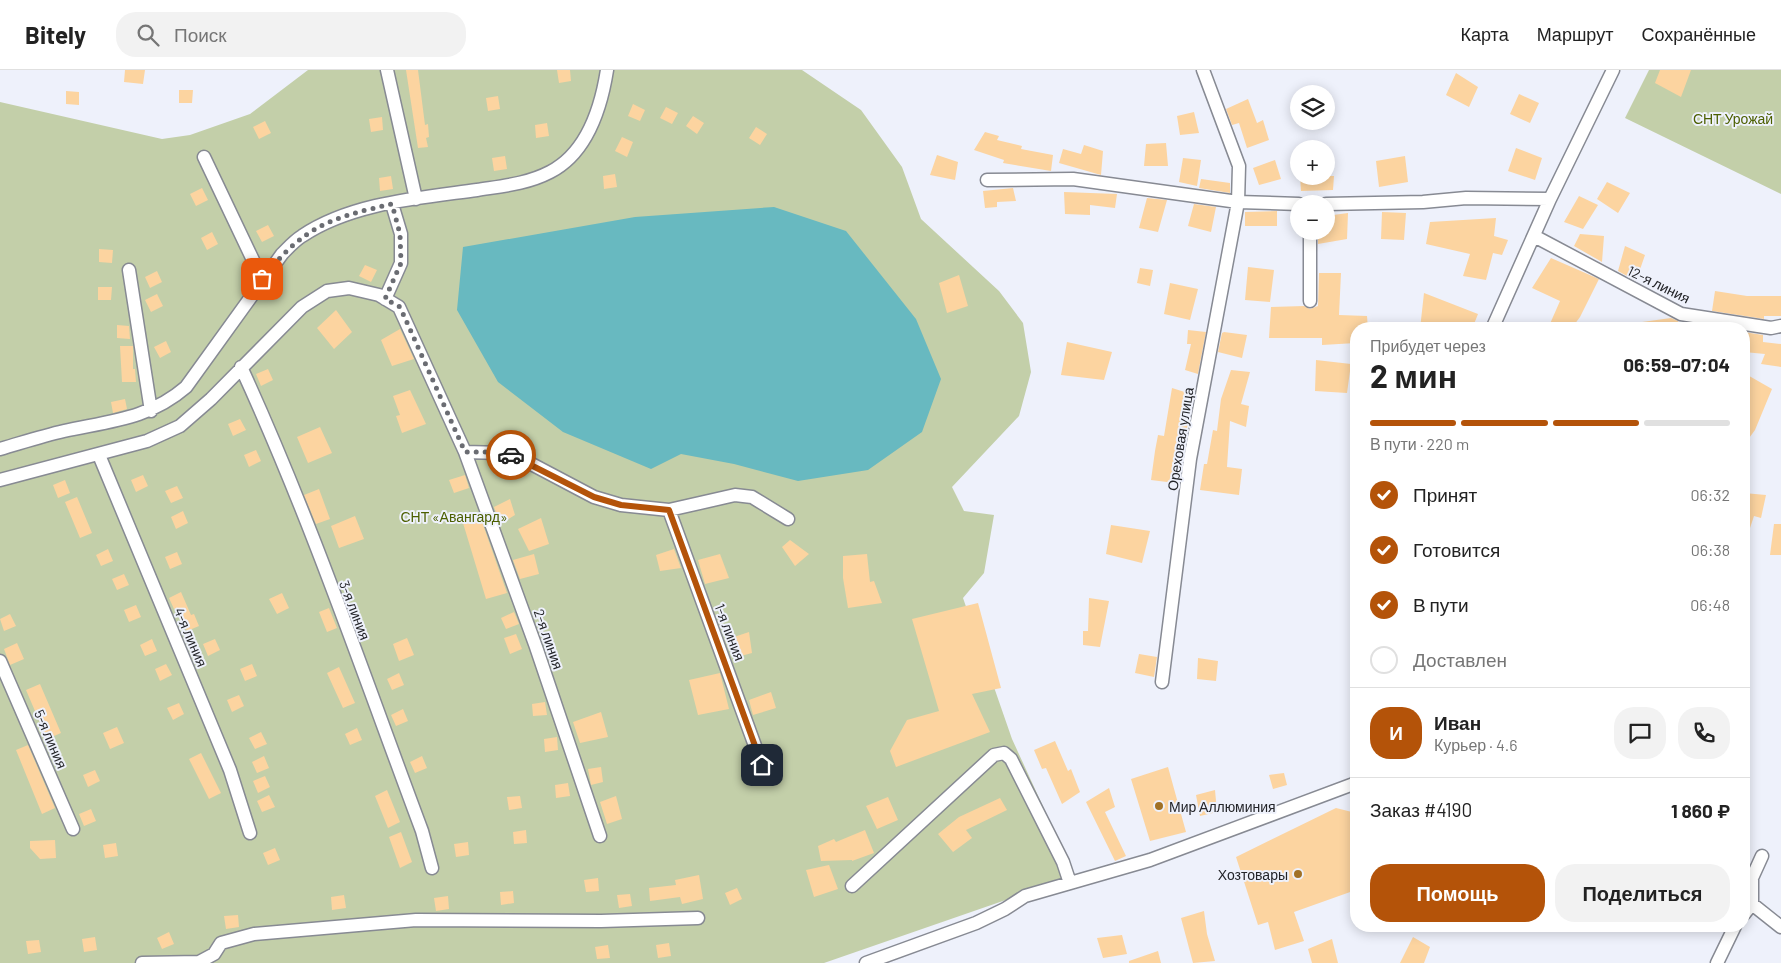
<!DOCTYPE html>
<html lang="ru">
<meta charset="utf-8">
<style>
:root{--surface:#fff;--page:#f2f2f2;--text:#222;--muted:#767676;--line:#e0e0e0;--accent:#b45309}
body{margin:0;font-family:Barlow,sans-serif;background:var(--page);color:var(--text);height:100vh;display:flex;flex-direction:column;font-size:19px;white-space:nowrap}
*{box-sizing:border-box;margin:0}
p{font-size:16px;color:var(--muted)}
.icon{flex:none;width:28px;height:28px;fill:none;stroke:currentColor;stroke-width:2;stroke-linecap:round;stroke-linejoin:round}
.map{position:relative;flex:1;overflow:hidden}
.panel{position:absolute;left:1350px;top:252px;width:400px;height:610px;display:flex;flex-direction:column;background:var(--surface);border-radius:20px;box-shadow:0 2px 12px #0003}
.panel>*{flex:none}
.fabs{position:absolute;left:1290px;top:15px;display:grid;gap:10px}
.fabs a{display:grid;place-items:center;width:45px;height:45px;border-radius:50%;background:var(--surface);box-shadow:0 2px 12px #0003;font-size:25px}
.pin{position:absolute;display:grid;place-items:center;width:42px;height:42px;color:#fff;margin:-21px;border-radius:10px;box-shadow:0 2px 8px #0006}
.courier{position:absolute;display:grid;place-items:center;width:50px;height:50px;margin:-25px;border:4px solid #b45309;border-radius:50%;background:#fff;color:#222;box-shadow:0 1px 6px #0007}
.headline em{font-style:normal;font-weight:700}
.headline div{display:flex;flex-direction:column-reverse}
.headline{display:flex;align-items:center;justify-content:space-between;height:85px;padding:0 20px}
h1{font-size:32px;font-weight:700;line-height:38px}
.bar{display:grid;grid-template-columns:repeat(4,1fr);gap:8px 5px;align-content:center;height:60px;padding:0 20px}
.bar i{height:6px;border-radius:4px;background:var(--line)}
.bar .on{background:var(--accent)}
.bar p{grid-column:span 4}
.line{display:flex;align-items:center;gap:12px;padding:0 20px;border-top:1px solid var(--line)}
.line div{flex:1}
.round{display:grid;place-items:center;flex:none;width:52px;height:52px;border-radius:20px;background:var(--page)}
ol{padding:0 20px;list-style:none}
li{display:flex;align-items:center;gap:15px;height:55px}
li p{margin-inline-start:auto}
li .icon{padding:5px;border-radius:50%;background:var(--accent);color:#fff;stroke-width:4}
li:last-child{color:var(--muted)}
li i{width:28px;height:28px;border:2px solid var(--line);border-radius:50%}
.button{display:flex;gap:10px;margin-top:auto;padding:10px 20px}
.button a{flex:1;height:58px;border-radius:20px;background:var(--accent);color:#fff;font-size:20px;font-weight:700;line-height:58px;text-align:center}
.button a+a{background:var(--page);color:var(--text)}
header{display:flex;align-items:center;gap:30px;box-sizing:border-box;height:70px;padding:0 25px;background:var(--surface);border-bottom:1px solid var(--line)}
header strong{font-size:24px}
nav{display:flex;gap:28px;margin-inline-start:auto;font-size:18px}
.search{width:350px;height:45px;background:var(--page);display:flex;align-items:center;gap:12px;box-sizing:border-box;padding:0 18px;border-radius:20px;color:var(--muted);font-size:19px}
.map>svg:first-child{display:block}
.green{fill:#c3cfa9}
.water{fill:#68b9c0}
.building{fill:#fcd4a0}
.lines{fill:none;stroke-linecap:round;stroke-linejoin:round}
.minor-casing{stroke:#878a93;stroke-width:15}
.minor{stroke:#fff;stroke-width:12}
.done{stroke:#6a6c72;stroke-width:5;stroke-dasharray:0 9}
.route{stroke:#b45309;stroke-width:6}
.poi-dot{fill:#a17125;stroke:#eef1fb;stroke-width:2}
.labels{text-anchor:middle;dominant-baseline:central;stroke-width:4;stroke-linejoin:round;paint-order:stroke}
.park-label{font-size:14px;fill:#4c5f01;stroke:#eef1fb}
.street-label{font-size:14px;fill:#232428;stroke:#eef1fb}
.poi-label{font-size:14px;fill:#232428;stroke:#eef1fb;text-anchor:start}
</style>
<header>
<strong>Bitely</strong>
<div class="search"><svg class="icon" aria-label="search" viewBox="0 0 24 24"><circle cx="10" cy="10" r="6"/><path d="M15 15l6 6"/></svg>Поиск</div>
<nav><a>Карта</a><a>Маршрут</a><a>Сохранённые</a></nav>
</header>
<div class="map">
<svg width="1781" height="893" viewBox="0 0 1781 893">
<rect width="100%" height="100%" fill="#eef1fb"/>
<path class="green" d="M308,0H802L861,40L902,97L921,149L999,221L1023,253L1031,302L1019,346L952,417L964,441L994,445L984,503L963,528L1012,669L1075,806L824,893H0V32L162,69L190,65L250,44Z
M1649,0H1781V124L1625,48Z"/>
<path class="water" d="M774,137L846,161L916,249L941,309L922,362L868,400L798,411L734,394L681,384L651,399L563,362L498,312L457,240L463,177L635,147Z"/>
<path class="building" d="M125,0H145L143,14L124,12Z
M406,0H418L425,55L428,54L429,67L426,68L428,77L418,78Z
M557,0H570L571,11L559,13Z
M1660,0H1691L1681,27L1655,13Z
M1456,3L1478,17L1469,37L1446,25Z
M179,20H193L192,33H179Z
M66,21L79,22V35L66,34Z
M1519,24L1539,33L1530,53L1510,44Z
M498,26L500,39L488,41L486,28Z
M1248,29L1257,53L1263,50L1269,70L1247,78L1239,53L1232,55L1226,39Z
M633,34L645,40L640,51L628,46Z
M666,37L678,43L672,54L660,48Z
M1194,42L1199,63L1180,65L1177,46Z
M693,46L704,53L697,64L686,56Z
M382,47L383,60L371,62L369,49Z
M265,51L271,63L259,69L253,57Z
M547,53L549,66L536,68L535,55Z
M756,57L767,64L760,75L749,68Z
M985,62L999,66L997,70L1022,76L1021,79L1053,85L1051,101L1003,93L1004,90L974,80Z
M622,67L633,72L627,87L615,81Z
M1166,73L1168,96H1144L1146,74Z
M1084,75L1103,81L1101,105L1059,93L1063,79L1081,84Z
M1516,78L1542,88L1535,110L1508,101Z
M937,85L958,92L955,110L930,105Z
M505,86L507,99L494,101L492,88Z
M1405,86L1408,112L1379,117L1376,91Z
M1183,88L1201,90L1197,116L1179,112Z
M1275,90L1281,109L1259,115L1253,98Z
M615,104L617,117L604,119L603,106Z
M391,106L393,119L380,121L379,108Z
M1300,106H1334L1333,120L1301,121Z
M1201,109L1230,113V123L1199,118Z
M1607,112L1630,123L1618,143L1597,129Z
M202,118L208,130L196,136L190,124Z
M1013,118L1016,131L997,132V137L985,138L983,121Z
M1064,122L1117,124L1115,138L1090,135V145L1065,144Z
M1579,126L1598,135L1583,159L1564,152Z
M1147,128L1167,130L1158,162L1139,158Z
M1194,134L1216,137L1211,162L1188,156Z
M1277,141V156H1245V142Z
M1382,142L1406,143L1404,170L1381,169Z
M1348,143L1347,169L1318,174V161H1326V146Z
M1496,148L1494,166L1508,170L1502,185L1493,183L1486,210L1463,206L1470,184L1426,174L1430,152Z
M268,155L274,166L262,172L256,161Z
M212,162L218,174L207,180L201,168Z
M1580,164L1604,166L1602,192L1574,176Z
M1625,176L1645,185L1636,211L1618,201Z
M99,179L113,180L112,193L99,192Z
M1551,188L1599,209L1580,247L1571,259H1554L1549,256L1560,231L1532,218Z
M365,195L377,200L371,212L359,206Z
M1248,197L1274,200L1270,232L1245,230Z
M1140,198L1153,200L1150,216L1137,213Z
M157,201L162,212L150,218L145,207Z
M1319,203H1341L1339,245L1367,246L1368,259H1356V273L1322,275V268H1269L1271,237L1304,236L1310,239L1318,236Z
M959,205L968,236L947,243L939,213Z
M1170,213L1198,219L1190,250L1164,244Z
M98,217H112L111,230H98Z
M1715,221L1747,226H1781V246H1764V249L1712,241Z
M1424,223L1478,244L1472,259H1420Z
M157,224L163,236L151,242L145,230Z
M336,240L352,262L334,279L317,258Z
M1671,248L1678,251L1680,259H1642V252Z
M117,255L129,256L130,269L117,268Z
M400,259L414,289L392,296L381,270Z
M1188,260L1206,262L1198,304L1185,300L1191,274H1187Z
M1224,262L1247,265L1242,288L1218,282L1222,263Z
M1744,262L1763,265V272L1781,274V297L1761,294L1765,284L1744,282Z
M166,271L171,282L160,288L154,277Z
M1067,272L1112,282L1104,310L1061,305Z
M120,276H133V299H135L136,312H122Z
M1316,290L1351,294L1347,323L1315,321Z
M268,299L273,310L261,316L256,304Z
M1231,300L1250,302L1241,334L1249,336L1246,357L1230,351L1227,397L1242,399L1239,425L1200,420L1204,394H1207L1213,360L1217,361L1221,329Z
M1744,303L1772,319L1755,360L1744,375Z
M1172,318L1191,324L1188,355L1185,363L1179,362L1181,380L1178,379L1175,413L1151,410L1155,381L1158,365L1164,366Z
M410,320L426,354L402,363L396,346L400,345L393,326Z
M125,329L127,339L113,343L111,332Z
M240,349L246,360L233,366L228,354Z
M320,357L332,383L308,393L297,367Z
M256,380L261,391L249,397L244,385Z
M143,405L148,416L136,422L131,410Z
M465,405L469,418L454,423L449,410Z
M65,410L70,423L58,428L53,415Z
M177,416L183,428L171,433L165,421Z
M319,419L330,449L316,454L304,425Z
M1744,423L1766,425L1761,448L1754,446L1746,470H1744Z
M77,427L92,463L80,468L65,432Z
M510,429L515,445L500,454L494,437Z
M183,441L188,453L176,459L171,447Z
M355,446L364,469L339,478L331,456Z
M480,446L507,523L486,529L463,453Z
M541,448L549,474L529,481L518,459Z
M1774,454H1781V485H1770Z
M1111,455L1150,461L1142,493L1106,484Z
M790,470L809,484L795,496L782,477Z
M108,479L113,491L101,496L96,485Z
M674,479L681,498L660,501L656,485Z
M177,482L182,494L170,499L165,487Z
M534,484L539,504L520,509L513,490Z
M720,484L729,508L705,514L698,490Z
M867,484L870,512L874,511L882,533L848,538L843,508V486Z
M124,504L129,515L117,520L112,509Z
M181,522L191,545L194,544L199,556L187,561L177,538L174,539L169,528Z
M282,523L289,538L277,544L269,529Z
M1089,528L1109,531L1100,577L1083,575V561H1088Z
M978,533L1001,618L972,624L990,662L896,697L890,681L907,650L939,641L912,549Z
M136,535L141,547L129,552L124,540Z
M329,538L337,558L327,562L319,542Z
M514,542L519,554L506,559L501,548Z
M10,544L16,556L4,561L0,549Z
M749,562L752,583L737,587L731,568Z
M516,564L522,579L510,584L504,568Z
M407,568L414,585L399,591L393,574Z
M152,569L157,581L145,586L140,575Z
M215,569L220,580L208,586L203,574Z
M17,573L24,589L10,595L4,579Z
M1139,584L1157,587L1154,607L1135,603Z
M1198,588L1218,591L1216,611L1197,609Z
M166,594L172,605L160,611L155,599Z
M252,594L257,606L245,611L240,599Z
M339,597L355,633L343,638L327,603Z
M399,603L404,615L392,620L387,609Z
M720,603L729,639L698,645L689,610Z
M40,614L61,663L47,669L26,620Z
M771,622L776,638L753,645L749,630Z
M239,625L244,636L232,642L227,630Z
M545,632L547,645L533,646L532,634Z
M179,633L184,644L173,650L167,638Z
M403,639L408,651L396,656L391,645Z
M601,642L608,667L580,673L573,652Z
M117,657L124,673L110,679L103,663Z
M357,658L362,670L350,675L345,664Z
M261,662L267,674L255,679L249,668Z
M557,667L558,680L545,682L544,669Z
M1055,671L1068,701L1071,699L1080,722L1062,734L1046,698L1042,699L1034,680Z
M28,675L55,738L42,744L16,680Z
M201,683L221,723L209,729L189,689Z
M264,686L269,698L257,703L252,692Z
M422,686L427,698L415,703L410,692Z
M601,697L603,712L591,715L588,699Z
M1168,697L1186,762L1150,771L1131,709Z
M95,700L100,711L88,717L83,705Z
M1284,703L1287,715L1273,719L1269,705Z
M265,706L270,717L258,723L253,711Z
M568,713L570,726L556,728L555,715Z
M1109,718L1115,737L1105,742L1126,786L1115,791L1086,732Z
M387,720L400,752L388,758L375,726Z
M1215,720L1217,742L1200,746L1196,725Z
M269,725L275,737L262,742L257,731Z
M520,726L522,738L509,740L507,727Z
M616,726L622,749L607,754L600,732Z
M888,727L898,750L877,759L866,736Z
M1000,728L1007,740L966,760L972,768L953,782L938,764L959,747Z
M1336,738L1356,743L1353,821L1294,842L1304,871L1275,880L1268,852L1258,855L1236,787Z
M91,739L96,751L84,756L79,744Z
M526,760L527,773L514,774L513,762Z
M865,760L874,783L852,791V790L821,791L818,776L834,769L836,772Z
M401,762L412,792L400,798L389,767Z
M55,770L56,788L40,789L30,778V771Z
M468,772L469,785L456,787L454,774Z
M116,773L118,786L105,788L103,775Z
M275,778L280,790L268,795L263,783Z
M829,795L838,819L814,827L806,800Z
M699,805L703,829L682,834L680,827L650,831L649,818L676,815L675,810Z
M598,808L599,821L586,822L584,810Z
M737,818L742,829L730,835L725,823Z
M513,821L514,833L501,835L500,822Z
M630,824L632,836L619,838L617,825Z
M344,825L346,838L332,840L331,827Z
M448,826L449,839L436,841L434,828Z
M1204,841L1207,864L1215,891L1193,893L1181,848Z
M238,845L239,857L226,859L224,846Z
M169,862L174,874L162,879L157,868Z
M1122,865L1127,884L1103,888L1097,868Z
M95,867L97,880L84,882L82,869Z
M1413,867L1430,877L1424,893H1400Z
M1332,869L1338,893H1312L1308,879Z
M39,870L41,882L28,884L26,871Z
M669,873L671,886L658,888L656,875Z
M608,875L610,888L597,889L595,877Z
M1158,881L1161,893H1129V891Z"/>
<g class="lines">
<g class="minor-casing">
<path id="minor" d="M387,0L416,129
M1203,0L1239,96L1238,132L1299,134
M204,87L262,209
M987,110L1073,109L1238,132L1190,389L1162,612
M1326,134L1423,132L1466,128L1550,129
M1310,161V231
M1534,166L1681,244L1771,258L1781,256
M129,200L151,341
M385,229L401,193V164L392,134
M1492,259L1550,129L1613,0
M241,297C310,447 364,606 422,761L432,798
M0,379C21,373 42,366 64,361C110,351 149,349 186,317L282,184C288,178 294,171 302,166C351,133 419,128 477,120C502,116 527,114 550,102C587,83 601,38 607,0
M465,382L536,577L600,766
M99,385L230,700L250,763
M0,410L147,371L180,356L211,329L302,237L327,221L349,218L379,225L399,237L465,382L503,383L522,389L594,427L621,435L669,440L735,425L752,427L788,449
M669,440L762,695
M0,591L73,759
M852,816L994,685L1004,683L1011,689L1063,792L1070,813
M1752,834L1781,857
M1744,844L1752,834V808L1762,786
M142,893L199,892L214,884L221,873L254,864L416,850L601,851L698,848
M866,893L976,853L1005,839L1025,826L1150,790L1356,713
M1717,893L1735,856"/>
</g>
<use href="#minor" class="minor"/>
</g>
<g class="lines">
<path class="done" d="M262,209C303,157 329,148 392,134L400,164L401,193L385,229L400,237L465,382H503L511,385"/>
<path class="route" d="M511,385L594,427L621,435L669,440L762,695"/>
</g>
<g class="poi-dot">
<circle cx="1159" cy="736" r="5"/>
<circle cx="1298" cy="804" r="5"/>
</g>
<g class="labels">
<g class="park-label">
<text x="1733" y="48">СНТ Урожай</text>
<text x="454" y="446">СНТ «Авангард»</text>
</g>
<g class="street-label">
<text transform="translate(1659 214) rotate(26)">12-я линия</text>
<text transform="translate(1180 369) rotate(-81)">Ореховая улица</text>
<text transform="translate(355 540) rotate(69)">3-я линия</text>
<text transform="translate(730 562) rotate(69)">1-я линия</text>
<text transform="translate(191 567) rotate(67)">4-я линия</text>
<text transform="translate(549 569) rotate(71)">2-я линия</text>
<text transform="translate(51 669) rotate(67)">5-я линия</text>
</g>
<g class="poi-label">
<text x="1169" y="736">Мир Аллюминия</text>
<text x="1288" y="804" text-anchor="end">Хозтовары</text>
</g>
</g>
</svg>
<div class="fabs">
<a><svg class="icon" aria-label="layers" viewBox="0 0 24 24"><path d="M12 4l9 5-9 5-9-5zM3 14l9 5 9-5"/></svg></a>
<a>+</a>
<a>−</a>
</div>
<div class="pin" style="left:262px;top:209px;background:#ea580c"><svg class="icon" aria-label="bag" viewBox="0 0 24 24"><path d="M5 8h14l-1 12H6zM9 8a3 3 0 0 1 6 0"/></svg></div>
<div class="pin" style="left:762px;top:695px;background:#1f2937"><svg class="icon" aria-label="home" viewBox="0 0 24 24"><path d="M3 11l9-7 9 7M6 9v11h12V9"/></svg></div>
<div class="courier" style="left:511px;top:385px"><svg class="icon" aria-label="car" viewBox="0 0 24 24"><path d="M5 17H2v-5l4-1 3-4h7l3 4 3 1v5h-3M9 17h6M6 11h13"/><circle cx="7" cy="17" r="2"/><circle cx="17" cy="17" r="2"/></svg></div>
<section class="panel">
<div class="headline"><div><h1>2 мин</h1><p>Прибудет через</p></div><em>06:59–07:04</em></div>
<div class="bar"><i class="on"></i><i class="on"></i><i class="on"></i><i></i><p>В пути · 220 m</p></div>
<ol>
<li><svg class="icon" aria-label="check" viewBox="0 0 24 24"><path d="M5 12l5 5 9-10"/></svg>Принят<p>06:32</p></li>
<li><svg class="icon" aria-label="check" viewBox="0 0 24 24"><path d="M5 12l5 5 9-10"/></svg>Готовится<p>06:38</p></li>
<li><svg class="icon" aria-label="check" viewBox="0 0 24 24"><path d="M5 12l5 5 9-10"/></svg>В пути<p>06:48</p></li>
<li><i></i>Доставлен</li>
</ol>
<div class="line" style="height:90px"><b class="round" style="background:var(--accent);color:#fff">И</b><div><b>Иван</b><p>Курьер · 4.6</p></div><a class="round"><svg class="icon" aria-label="chat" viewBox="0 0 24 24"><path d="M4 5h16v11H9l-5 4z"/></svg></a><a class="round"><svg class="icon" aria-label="phone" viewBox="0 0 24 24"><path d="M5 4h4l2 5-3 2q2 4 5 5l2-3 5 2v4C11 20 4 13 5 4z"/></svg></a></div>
<div class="line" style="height:65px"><div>Заказ #4190</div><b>1 860 ₽</b></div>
<div class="button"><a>Помощь</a><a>Поделиться</a></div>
</section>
</div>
